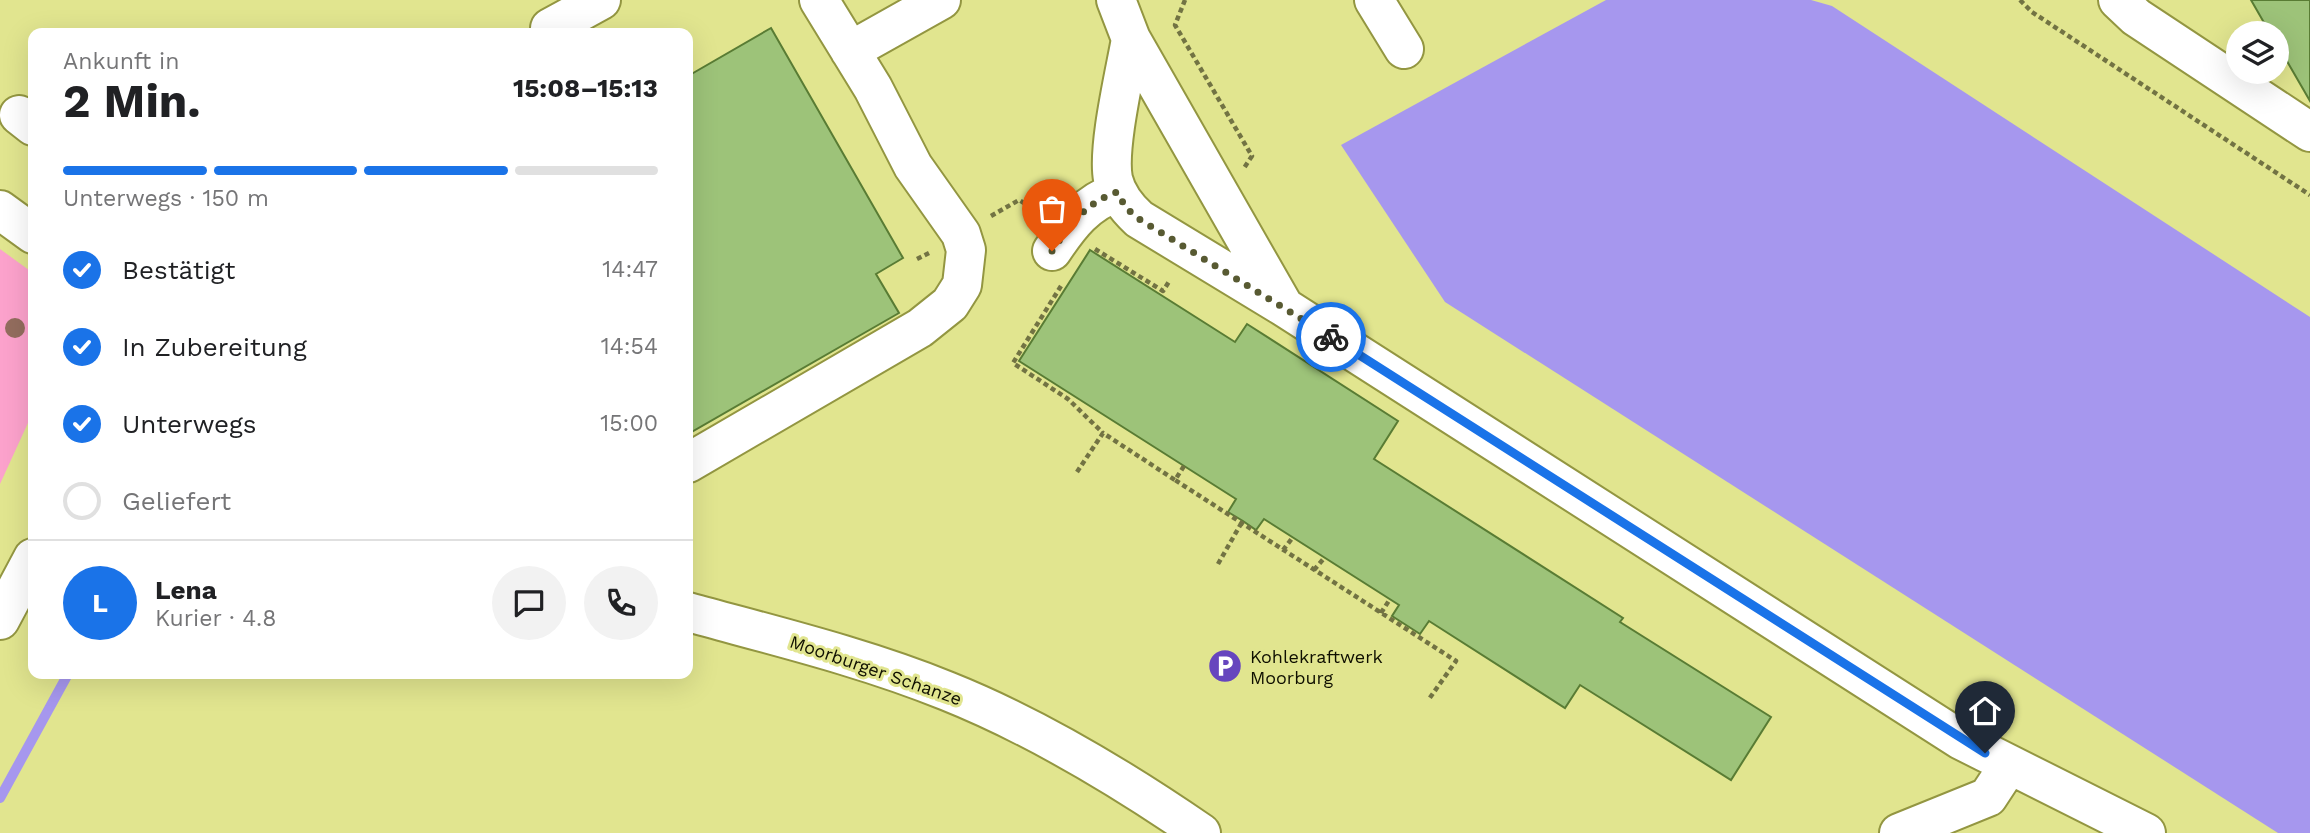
<!DOCTYPE html>
<html lang="de">
<meta charset="utf-8">
<style>
:root{--surface:#fff;--page:#f2f2f2;--text:#202124;--muted:#757577;--line:#e0e0e0;--accent:#1a73e8}
body{margin:0;font-family:"Work Sans",sans-serif;background:var(--page);color:var(--text);height:100vh;display:flex;flex-direction:column;font-size:26px;white-space:nowrap}
*{box-sizing:border-box;margin:0}
p{font-size:23px;color:var(--muted)}
.icon{flex:none;width:38px;height:38px;fill:none;stroke:currentColor;stroke-width:2;stroke-linecap:round;stroke-linejoin:round}
.map{position:relative;flex:1;overflow:hidden}
.details{position:absolute;left:28px;top:28px;width:665px;height:651px;display:flex;flex-direction:column;background:var(--surface);border-radius:14px;box-shadow:0 7px 28px #0002}
.details>*{flex:none}
.fabs{position:absolute;left:2226px;top:21px;display:grid;gap:14px}
.fabs a{display:grid;place-items:center;width:63px;height:63px;border-radius:50%;background:var(--surface);box-shadow:0 7px 28px #0002;font-size:35px}
.pin{position:absolute;display:grid;place-items:center;width:60px;height:60px;color:#fff;margin:-72px -30px;border-radius:50% 50% 50% 0;rotate:-45deg;box-shadow:0 0 7px #0007}
.pin .icon{rotate:45deg}
.courier{position:absolute;display:grid;place-items:center;width:70px;height:70px;margin:-35px;border:5px solid #1a73e8;border-radius:50%;background:#fff;color:#222;box-shadow:0 2px 9px #0007}
.headline em{font-style:normal;font-weight:700}
.headline div{display:flex;flex-direction:column-reverse}
.headline{display:flex;align-items:center;justify-content:space-between;height:119px;padding:0 35px}
h1{font-size:46px;font-weight:700;line-height:52px}
.bar{display:grid;grid-template-columns:repeat(4,1fr);gap:10px 7px;align-content:center;height:84px;padding:0 35px}
.bar i{height:9px;border-radius:5px;background:var(--line)}
.bar .selected{background:var(--accent)}
.bar p{grid-column:span 4}
.line{display:flex;align-items:center;gap:18px;padding:0 35px;border-top:2px solid var(--line)}
.line div{flex:1}
.round{display:grid;place-items:center;flex:none;width:74px;height:74px;border-radius:37px;background:var(--page)}
ol{padding:0 35px;list-style:none}
li{display:flex;align-items:center;gap:21px;height:77px}
li p{margin-inline-start:auto}
li .icon{padding:7px;border-radius:50%;background:var(--accent);color:#fff;stroke-width:4}
li:last-child{color:var(--muted)}
li i{width:38px;height:38px;border:4px solid var(--line);border-radius:50%}
.map>svg:first-child{display:block}
.green{fill:#fca2cc}
.water{fill:#a697ee}
.lines{fill:none;stroke-linecap:round;stroke-linejoin:round}
.stream{stroke:#a697ee;stroke-width:10}
.building{fill:#9dc379;stroke:#597c34;stroke-width:2}
.minor-casing{stroke:#939641;stroke-width:42}
.path{stroke:#727343;stroke-width:4.5;stroke-dasharray:5 3.5;stroke-linecap:butt}
.minor{stroke:#fff;stroke-width:38}
.tree{fill:#936d5e}
.done{stroke:#585a32;stroke-width:7;stroke-dasharray:0 12.6}
.route{stroke:#1a73e8;stroke-width:9}
.labels{text-anchor:middle;dominant-baseline:central;stroke-width:6;stroke-linejoin:round;paint-order:stroke}
.poi-label{font-size:18px;fill:#0f0f00;stroke:#e1e58f;text-anchor:start}
.street-label{font-size:18px;fill:#0f0f00;stroke:#e1e58f}
</style>
<div class="map">
<svg width="2310" height="833" viewBox="0 0 2310 833">
<rect width="100%" height="100%" fill="#e1e58f"/>
<path class="green" d="M0,249L33,273V412L0,484Z"/>
<path class="water" d="M1606,0H1811L1832,6L2310,317V833H2278L1445,302L1341,145Z"/>
<g class="lines">
<path class="stream" d="M0,798L68,674"/>
</g>
<path class="building" d="M2251,0H2310V101L2277,44V33H2270Z
M771,28L903,258L876,274L899,313L688,434V76Z
M1090,250L1235,342L1247,324L1398,421L1374,459L1623,618L1620,622L1771,717L1731,780L1580,685L1565,708L1429,621L1420,634L1392,616L1399,605L1264,519L1256,530L1243,521L1228,512L1236,499L1019,361Z"/>
<g class="lines">
<g class="minor-casing">
<path id="minor" d="M1116,0L1131,39L1283,305
M1374,0L1404,49
M2118,0L2136,17L2310,132
M550,28L601,0
M1131,39C1125,73 1107,148 1113,179C1117,196 1127,208 1139,219L1284,307L1961,740L2146,833
M850,51L941,0
M19,115L33,126
M0,210L33,234
M1052,251C1070,224 1086,203 1117,192
M688,463L920,328L950,304L962,285L966,250L961,234L913,166L873,88L819,0
M688,612C775,636 863,657 947,691C1037,727 1121,778 1201,833
M0,620L33,558
M1899,833L1988,797L2009,765"/>
</g>
<path class="path" d="M1185,0L1175,25L1252,156L1244,168
M2020,0L2032,12L2310,195
M991,216L1019,200L1037,211
M1095,249L1163,291L1170,280
M917,259L929,253
M1061,286L1013,363L1068,399L1103,433
M1184,466L1175,480L1456,661L1429,699
M1077,472L1103,433L1175,480
M1283,550L1293,537
M1218,564L1242,522
M1314,570L1325,557
M1381,613L1390,599"/>
<use href="#minor" class="minor"/>
</g>
<circle class="tree" cx="15" cy="328" r="10"/>
<g class="lines">
<path class="done" d="M1052,251C1070,224 1086,203 1117,192L1126,208L1139,219L1331,337"/>
<path class="route" d="M1331,337L1985,753"/>
</g>
<defs>
<g id="parking-disc" transform="scale(1.75)"><circle r="9.5" fill="#6645be" stroke="#e1e58f"/><path d="M-3.5-5.5H1a3.5 3.5 0 0 1 0 7H-1V5.5H-3.5ZM-1-3.4V-.6H.8a1.4 1.4 0 0 0 0-2.8Z" fill="#fff"/></g>
</defs>
<g fill-rule="evenodd">
<use href="#parking-disc" x="1225" y="666"/>
</g>
<g class="labels">
<g class="poi-label">
<text x="1250" y="656">Kohlekraftwerk<tspan x="1250" dy="21">Moorburg</tspan></text>
</g>
<g class="street-label">
<text transform="translate(876 670) rotate(19)">Moorburger Schanze</text>
</g>
</g>
</svg>
<div class="fabs">
<a><svg class="icon" aria-label="layers" viewBox="0 0 24 24"><path d="M12 4l9 5-9 5-9-5zM3 14l9 5 9-5"/></svg></a>
</div>
<div class="pin" style="left:1052px;top:251px;background:#ea580c"><svg class="icon" aria-label="bag" viewBox="0 0 24 24"><path d="M5 8h14l-1 12H6zM9 8a3 3 0 0 1 6 0"/></svg></div>
<div class="pin" style="left:1985px;top:753px;background:#1f2937"><svg class="icon" aria-label="home" viewBox="0 0 24 24"><path d="M3 11l9-7 9 7M6 9v11h12V9"/></svg></div>
<div class="courier" style="left:1331px;top:337px"><svg class="icon" aria-label="bike" viewBox="0 0 24 24"><circle cx="6" cy="16" r="4"/><circle cx="18" cy="16" r="4"/><path d="M6 16l4-8h5l3 8M10 8l3 8H6M13 5h3"/></svg></div>
<section class="details">
<div class="headline"><div><h1>2 Min.</h1><p>Ankunft in</p></div><em>15:08–15:13</em></div>
<div class="bar"><i class="selected"></i><i class="selected"></i><i class="selected"></i><i></i><p>Unterwegs · 150 m</p></div>
<ol>
<li><svg class="icon" aria-label="check" viewBox="0 0 24 24"><path d="M5 12l5 5 9-10"/></svg>Bestätigt<p>14:47</p></li>
<li><svg class="icon" aria-label="check" viewBox="0 0 24 24"><path d="M5 12l5 5 9-10"/></svg>In Zubereitung<p>14:54</p></li>
<li><svg class="icon" aria-label="check" viewBox="0 0 24 24"><path d="M5 12l5 5 9-10"/></svg>Unterwegs<p>15:00</p></li>
<li><i></i>Geliefert</li>
</ol>
<div class="line" style="height:126px"><b class="round" style="background:var(--accent);color:#fff">L</b><div><b>Lena</b><p>Kurier · 4.8</p></div><a class="round"><svg class="icon" aria-label="chat" viewBox="0 0 24 24"><path d="M4 5h16v11H9l-5 4z"/></svg></a><a class="round"><svg class="icon" aria-label="phone" viewBox="0 0 24 24"><path d="M5 4h4l2 5-3 2q2 4 5 5l2-3 5 2v4C11 20 4 13 5 4z"/></svg></a></div>
</section>
</div>
